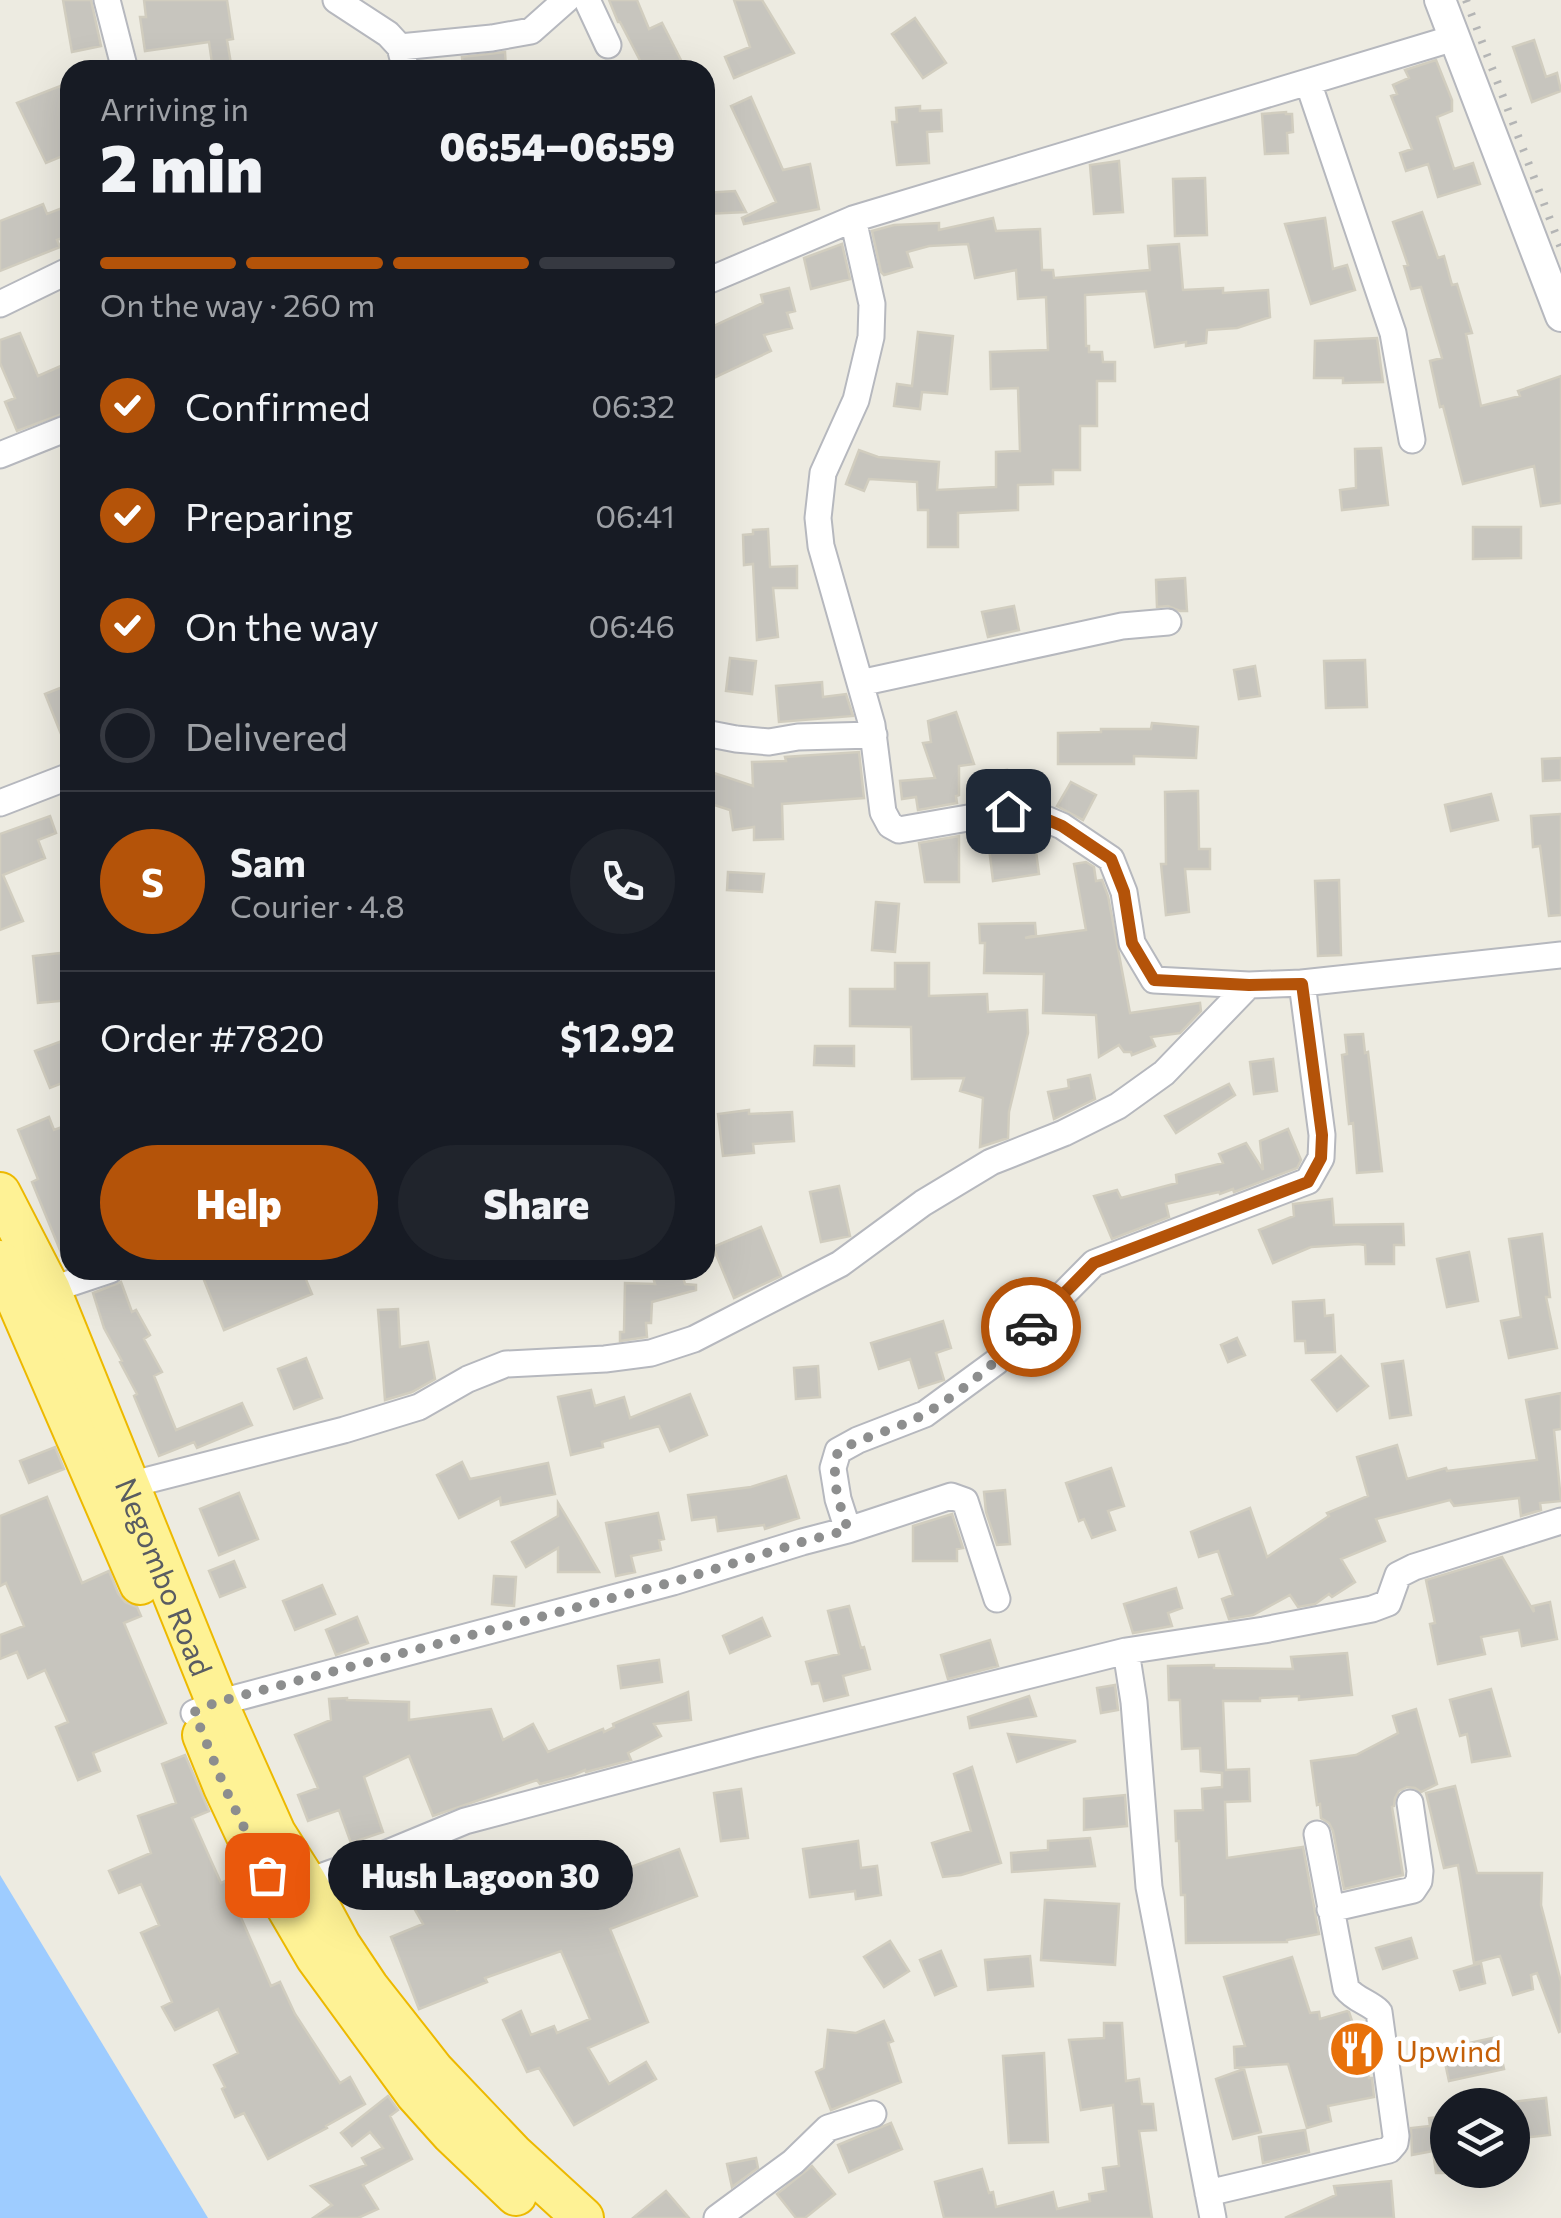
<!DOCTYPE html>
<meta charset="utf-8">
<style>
:root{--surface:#171b24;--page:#20242c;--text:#f1f3f6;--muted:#9ea1a6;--line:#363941;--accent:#b45309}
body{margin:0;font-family:Commissioner,sans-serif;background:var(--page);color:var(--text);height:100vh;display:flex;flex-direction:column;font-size:38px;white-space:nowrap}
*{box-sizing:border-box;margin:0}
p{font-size:32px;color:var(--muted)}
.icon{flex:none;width:55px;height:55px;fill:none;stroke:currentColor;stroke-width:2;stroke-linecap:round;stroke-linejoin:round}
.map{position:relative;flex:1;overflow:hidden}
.panel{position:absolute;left:60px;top:60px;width:655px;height:1220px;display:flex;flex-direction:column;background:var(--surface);border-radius:30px;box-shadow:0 10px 40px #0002}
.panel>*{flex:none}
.tools{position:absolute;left:1430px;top:2088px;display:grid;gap:20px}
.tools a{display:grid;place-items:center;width:100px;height:100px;border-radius:50%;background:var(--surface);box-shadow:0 10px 40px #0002;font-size:50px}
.pin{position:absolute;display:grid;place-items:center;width:85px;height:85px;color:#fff;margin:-42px;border-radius:20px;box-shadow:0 5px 15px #0006}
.courier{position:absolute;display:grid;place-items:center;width:100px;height:100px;margin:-50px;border:8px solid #b45309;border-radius:50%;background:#fff;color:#222;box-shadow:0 2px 12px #0007}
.bubble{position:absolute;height:70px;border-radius:35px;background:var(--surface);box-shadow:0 10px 40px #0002;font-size:32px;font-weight:800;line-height:70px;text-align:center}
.headline em{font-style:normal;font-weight:800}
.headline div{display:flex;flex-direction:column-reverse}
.headline{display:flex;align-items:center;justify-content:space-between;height:170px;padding:0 40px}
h1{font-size:65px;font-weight:800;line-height:75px}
.bar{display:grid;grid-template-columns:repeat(4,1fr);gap:15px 10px;align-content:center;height:120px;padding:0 40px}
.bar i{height:12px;border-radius:8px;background:var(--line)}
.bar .on{background:var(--accent)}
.bar p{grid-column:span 4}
.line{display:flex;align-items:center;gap:25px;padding:0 40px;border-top:2px solid var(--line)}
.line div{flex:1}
.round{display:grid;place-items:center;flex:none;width:105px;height:105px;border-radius:52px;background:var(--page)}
ol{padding:0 40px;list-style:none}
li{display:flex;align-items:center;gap:30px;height:110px}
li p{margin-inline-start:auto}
li .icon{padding:10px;border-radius:50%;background:var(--accent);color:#fff;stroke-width:4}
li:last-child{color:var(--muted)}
li i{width:55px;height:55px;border:5px solid var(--line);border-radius:50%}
.primary-button{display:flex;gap:20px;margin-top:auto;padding:20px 40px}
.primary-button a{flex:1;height:115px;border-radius:60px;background:var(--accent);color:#fff;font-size:40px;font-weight:800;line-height:115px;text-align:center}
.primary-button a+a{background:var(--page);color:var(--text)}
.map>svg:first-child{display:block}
.water{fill:#9eccff}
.building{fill:#c7c5be;stroke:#d1cdbf;stroke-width:2.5}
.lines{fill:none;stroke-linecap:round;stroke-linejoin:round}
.minor-casing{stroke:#b6b8be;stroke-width:29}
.tertiary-casing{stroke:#b6b8be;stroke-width:34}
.trunk-casing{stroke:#edb900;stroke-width:44}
.minor{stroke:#fff;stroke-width:25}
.tertiary{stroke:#fff;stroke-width:30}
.trunk{stroke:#fef295;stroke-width:40}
.rail{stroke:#b4b5b5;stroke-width:8;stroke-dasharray:2.5 12;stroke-linecap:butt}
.done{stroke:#8d8e8e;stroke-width:10;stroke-dasharray:0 18}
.route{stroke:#b45309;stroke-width:12}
.labels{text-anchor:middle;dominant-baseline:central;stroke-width:9;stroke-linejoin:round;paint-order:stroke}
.street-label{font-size:30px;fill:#595c62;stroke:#fff}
.food-label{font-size:30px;fill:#c56008;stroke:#fff;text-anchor:start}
</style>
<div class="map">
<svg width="1561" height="2218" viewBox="0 0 1561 2218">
<rect width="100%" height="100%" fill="#edebe1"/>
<path class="water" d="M0,1875L208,2218H0Z"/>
<path class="building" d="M63,0H91L101,46L72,52Z
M144,0H227L233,39L227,40L232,70H213L209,42L145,51L140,17H146Z
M609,0H637L649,29L662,23L686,70H645L620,22H618Z
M734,0H762L794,53L734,78L725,57L750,47Z
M915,18L946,63L923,78L892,34Z
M1534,40L1546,77L1557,73L1561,91L1532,102L1513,47Z
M505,52L506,69L463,70L462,57Z
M1436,60L1452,100V111L1437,117L1454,169L1473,163L1480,184L1438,197L1428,164L1406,171L1400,153L1412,149L1391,96L1397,94L1393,85L1409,78L1405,70Z
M60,86L70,109V153L46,163L17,103Z
M751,97L783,170L810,164L819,209L744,224L742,218L776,202L731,106Z
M920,106V111L941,110L942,131L927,132L929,163L897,165L892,122H897L896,108Z
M1286,112V114H1292L1293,132L1287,133L1288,153L1265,154L1262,114Z
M1119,161L1123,212L1094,214L1090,165Z
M1205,178L1207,235L1175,236L1173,179Z
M735,191L746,212L705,214V193Z
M43,204L47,214L70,205V235L57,240L60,247L0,271V221Z
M1422,212L1438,258L1444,256L1452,285L1457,284L1472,333L1466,334L1481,406L1520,396L1518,391L1561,376V503L1541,506L1534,466L1463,484L1443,406L1440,407L1430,361L1442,358L1421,287L1411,289L1404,266L1408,265L1393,222Z
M993,218L996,231L1040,229L1042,270H1053L1054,278L1150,270L1148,246L1179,244L1183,290L1223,288V293L1268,290L1270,317L1237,328L1207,330L1206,343L1186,346V342L1155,347L1146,291L1085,295L1086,346H1089V352H1102L1103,362H1115V381H1097V426H1080V470H1053V484L1018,485V510L958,513V547H928V510H918L917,482L869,479L864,491L846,484L859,450L878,457L939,462L937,490L996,487V452L1020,451L1018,388L991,389L990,352L1048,350L1046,297L1018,299L1016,270L975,278L968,244L929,246L907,252L912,267L884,275L881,272L872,231L894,225L939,223V230Z
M1325,218L1333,269L1347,265L1355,290L1311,304L1285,224Z
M842,244L850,279L811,289L804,258Z
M789,288L795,311L787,313L792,328L764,335L771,351L705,382V330L763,303L761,295Z
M918,332L953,336L947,394L922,392L920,409L894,406L897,384L912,386Z
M20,333L38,376L70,362V411L17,431L5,402L15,398L0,363V340Z
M1377,338L1383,382L1343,383V378H1314L1315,341Z
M1381,448L1388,505L1342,510L1340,490L1356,488L1355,449Z
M1473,527H1521V558L1473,559Z
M768,529L770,567L797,566V588H773L778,637L757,640L753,564L744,565L743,535L753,534V530Z
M1185,578L1187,611H1180L1168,606L1157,607L1156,580Z
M1014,606L1019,630L988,637L982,612Z
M730,658L756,661L752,694L726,691Z
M1365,660L1367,707L1326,708L1324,661Z
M1255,666L1260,696L1239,699L1234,670Z
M822,682L823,697L846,694L853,716L779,722L776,686Z
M70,684V754H69L45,694Z
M956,712L974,764L959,766V795L956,796L957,803L918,810L916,797L902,799L900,781L935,778L923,743L931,742L928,721Z
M1152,723L1198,727L1196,758L1134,756V764H1058V733L1101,732V729H1151Z
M859,752L864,798L782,804L783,839L754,840V827L733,830L730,810L705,802V770L753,786L752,762L786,761L785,757Z
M1561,758V780L1543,781L1542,759Z
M1007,770L1009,790L981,793L979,773Z
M1071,782L1096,795L1083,820L1057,806Z
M1192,791H1198L1199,849H1210V869H1185L1189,912L1166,915L1161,864H1166L1165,792Z
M1491,794L1498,820L1451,831L1445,805Z
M1561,814V915L1549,916L1540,846L1533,847L1531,816Z
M50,816L56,833L38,840L45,858L3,875L23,921L0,930V834Z
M1005,828L1008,847L1035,844L1039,874L993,881L987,831Z
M959,836V882H925L919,843Z
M1086,862L1094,867L1096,881L1102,880L1108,896L1130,1013L1200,1003L1201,1011L1180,1033L1151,1037L1155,1046L1132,1055L1131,1052H1124L1119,1045L1099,1057L1096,1015L1043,1013L1044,974L984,973L985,943H980L979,924L1035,923L1036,935L1025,938L1086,930L1074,864Z
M728,872L764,874L762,892L727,890Z
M1339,880L1341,955L1318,956L1315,881Z
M876,902L899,904L895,952L872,950Z
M70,952V1000L38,1003L33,956Z
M895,963H929V996L987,994L988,1012L1027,1010L1028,1033L1009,1112L1008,1138L980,1147L983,1098L960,1091L964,1078L912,1079L911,1027L850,1026V989H895Z
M1363,1034L1365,1053L1368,1052L1382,1171L1357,1173L1353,1123L1349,1124L1342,1055L1347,1054L1345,1035Z
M70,1038V1080L50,1088L35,1051Z
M815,1046H854V1066L814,1065Z
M1273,1059L1277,1091L1254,1094L1250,1062Z
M1090,1075L1095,1099L1054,1119L1048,1092L1069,1088L1068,1080Z
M1229,1084L1235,1095L1176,1133L1165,1116Z
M749,1110V1114L792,1112L794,1141L753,1144L754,1153L723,1156L718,1114Z
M49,1117L54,1130L70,1124V1266L67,1267L32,1182L38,1179L18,1130Z
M1288,1129L1301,1160L1297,1168L1234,1192L1233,1189L1220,1194L1219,1192L1166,1204L1169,1217L1112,1239L1094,1196L1117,1190L1121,1198L1177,1183L1176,1175L1223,1163L1219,1154L1246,1143L1263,1170L1260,1141Z
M839,1186L850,1236L821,1242L810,1192Z
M1332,1199L1334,1225L1403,1224L1404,1245H1394V1264H1366L1365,1245L1358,1244L1311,1247L1273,1263L1259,1230L1294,1216L1293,1204Z
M761,1227L781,1276L734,1298L713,1247Z
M1542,1234L1550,1297H1546L1557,1348L1509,1358L1501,1321L1521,1317L1509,1239Z
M1469,1252L1478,1301L1447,1307L1437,1259Z
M200,1270H302L312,1294L224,1330Z
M681,1270L685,1284L696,1285V1290L652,1302L651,1323H646L647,1337L620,1341V1332H624L625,1283L655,1284L653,1277Z
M121,1282L132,1312L136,1310L150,1335L144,1339L162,1372L154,1376L176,1430L242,1403L252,1425L197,1448L194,1442L159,1456L134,1396L137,1394L120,1362L122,1361L104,1328L93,1293Z
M1324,1300L1325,1316L1333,1315L1335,1352L1306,1353L1305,1341H1295L1293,1302Z
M398,1309L400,1347L428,1342L435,1379L412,1392L385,1400L378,1310Z
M943,1321L951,1348L936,1353L944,1380L919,1388L910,1359L879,1369L871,1343Z
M1237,1338L1245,1355L1228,1362L1221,1345Z
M1341,1356L1368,1386L1337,1411L1312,1380Z
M306,1358L322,1398L294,1409L278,1369Z
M1403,1361L1411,1415L1390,1418L1382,1364Z
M818,1366L820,1397L796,1399L794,1368Z
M591,1390L595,1406L624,1397L630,1418L690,1394L707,1435L670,1451L659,1426L602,1442L603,1447L571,1455L558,1397Z
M1561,1393V1429L1554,1430L1561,1501L1540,1503L1541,1510L1521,1516L1519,1498L1454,1506L1450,1500L1376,1519L1385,1541L1341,1559L1355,1582L1332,1597L1329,1594L1315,1604L1298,1607L1290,1595L1253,1615L1229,1619L1222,1599L1233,1595L1218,1551L1199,1557L1191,1532L1250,1508L1267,1557L1329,1516L1327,1513L1368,1496L1357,1457L1397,1445L1407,1479L1446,1468L1447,1471L1537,1460L1526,1400Z
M55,1447L64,1469L29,1483L20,1461Z
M462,1462L470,1479L548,1463L555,1494L501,1505L500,1498L459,1518L437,1475Z
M1111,1468L1124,1506L1108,1511L1115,1530L1092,1538L1084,1519L1079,1521L1066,1483Z
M786,1476L799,1518L765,1529L764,1525L718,1531L716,1517L692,1520L688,1495L751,1487Z
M1005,1490L1010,1544L997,1545L986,1512L984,1492Z
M239,1493L258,1539L219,1555L200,1509Z
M47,1497L82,1583L109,1571L118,1593L125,1602L137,1607L141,1616L124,1623L166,1723L93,1753L100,1771L78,1780L56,1727L68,1722L45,1670L28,1678L17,1652L0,1659V1635L24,1626L6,1583L0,1586V1516Z
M558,1503L578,1536L599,1572H558V1548L526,1567L512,1542L558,1516Z
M658,1513L664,1539L659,1540L661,1550L631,1556L635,1572L616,1576L606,1523Z
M952,1514L963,1548L957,1549V1561H913V1526Z
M1502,1557L1534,1612L1533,1606L1550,1602L1557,1639L1522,1646L1519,1630L1481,1637L1485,1654L1438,1664L1430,1624L1435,1623L1426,1580Z
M234,1561L245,1587L220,1597L209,1571Z
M494,1576L516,1577L514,1606L492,1604Z
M322,1585L335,1614L295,1630L283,1601Z
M1176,1588L1182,1608L1168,1613L1172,1626L1133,1633L1124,1604Z
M849,1606L861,1648L864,1647L870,1669L843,1676L848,1695L824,1701L819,1683L812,1684L806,1662L839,1654L828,1611Z
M357,1617L368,1643L336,1655L326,1630Z
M762,1618L770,1636L730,1653L723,1636Z
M990,1640L998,1666L948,1679L941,1655Z
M1347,1653L1352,1695L1299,1700V1696L1260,1698V1701H1223L1226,1770L1249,1769L1250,1801L1225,1802L1227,1858L1303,1847L1319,1934L1287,1940V1942L1186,1943L1185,1895H1181L1179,1841H1176L1175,1811L1203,1810L1202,1789L1222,1787V1773L1201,1771L1200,1748L1182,1749L1180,1700H1169L1168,1666L1214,1665V1668L1293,1669L1291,1657Z
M659,1660L662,1682L621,1688L618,1666Z
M1115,1685L1118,1710L1101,1713L1097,1688Z
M1491,1689L1510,1756L1472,1762L1467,1734L1460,1736L1450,1700Z
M688,1692L691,1720L654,1724L661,1736L628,1753L631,1760L586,1772L585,1770L574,1775L540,1784L537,1780L433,1816L409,1756L364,1777L383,1832L351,1843L339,1810L308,1821L298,1795L318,1788L295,1735L331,1720L329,1699L347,1698V1700L409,1702V1720L491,1709L503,1740L533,1724L548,1752L603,1729L604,1732L614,1727L613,1724Z
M1029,1696L1036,1716L970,1728L968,1717Z
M1416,1709L1437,1784L1421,1792L1415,1788L1407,1787L1399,1791L1395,1798L1394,1806L1392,1807L1403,1875L1344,1889L1333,1831L1329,1823L1321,1818L1320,1804L1317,1805L1311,1761L1356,1755L1398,1733L1393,1716Z
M1008,1734L1076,1741L1017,1762Z
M185,1755L209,1811L192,1818L221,1883L225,1881L271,1986L280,1982L295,2014L340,2083L350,2077L365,2104L326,2126L327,2128L268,2159L244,2113L235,2117L222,2089L225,2087L214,2065L238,2053L218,2009L175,2030L162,2007L172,2002L141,1933L159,1925L141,1884L119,1893L109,1871L151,1853L138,1816L176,1803L162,1764Z
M972,1767L1001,1863L961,1875L943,1877L932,1843L971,1831L954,1774Z
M1455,1786L1477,1873H1542L1541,1905L1561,1982V2031L1559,2032L1537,1973L1531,1975L1533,1989L1513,1995L1500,1956L1474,1963L1458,1865L1444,1868L1426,1793Z
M741,1789L748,1838L721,1841L714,1793Z
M1125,1795L1127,1826L1084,1830V1799Z
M1090,1838L1095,1866L1012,1872L1011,1853L1048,1850V1841Z
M858,1841L861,1868L877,1866L881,1895L856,1899L855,1891L810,1897L803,1849Z
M679,1849L697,1896L610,1929L648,2022L588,2048L609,2084L646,2062L656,2079L574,2125L539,2068L527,2072L503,2020L521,2011L531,2035L554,2026L557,2033L590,2019L561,1951L485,1978L487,1982L419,2009L391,1937L423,1924L406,1894L438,1876L457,1910L523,1886L530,1905Z
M1045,1900L1119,1904L1115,1965L1041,1960Z
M1411,1938L1417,1958L1383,1969L1376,1948Z
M890,1941L909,1971L884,1987L864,1957Z
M941,1951L956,1986L935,1995L920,1960Z
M1030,1956L1033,1986L988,1990L985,1960Z
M1292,1957L1310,2013L1319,2012L1320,2019L1347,2011L1349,2012L1358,2039L1351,2041L1358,2067L1365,2065L1369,2078H1372L1374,2097L1328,2106L1331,2121L1307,2128L1288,2064L1235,2068L1234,2047L1245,2046L1224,1977Z
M1481,1963L1485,1983L1460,1990L1454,1971Z
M884,2021L893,2041L888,2043L901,2082L831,2110L816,2072L824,2068L828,2030L856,2033Z
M1104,2023H1122L1126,2081L1139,2079L1142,2104H1153L1156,2130L1139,2131L1152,2218H944L935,2182L982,2169L989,2193L993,2192L996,2207L1053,2192L1057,2209L1090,2201L1089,2194L1106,2191L1103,2168L1119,2166L1113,2105L1081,2110L1069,2040L1104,2038Z
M1497,2037L1504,2069L1449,2081L1442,2049Z
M1044,2053L1048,2142L1009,2143L1003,2056Z
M1244,2069L1261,2132L1233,2139L1216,2079Z
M388,2096L398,2110L390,2116L412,2159L363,2185L378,2209L358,2218H313L332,2205L311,2186L366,2165L362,2158L383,2148L370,2132L352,2146L341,2133Z
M1546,2098L1550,2135L1512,2139V2102Z
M1448,2116V2173H1436L1433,2151L1412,2155L1411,2128L1430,2126L1429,2118Z
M891,2123L902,2149L849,2172L838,2145Z
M1305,2130L1309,2152L1263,2163L1259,2137Z
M756,2158L758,2168L732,2187L727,2164Z
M812,2166L835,2194L805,2218H796L777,2194Z
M1391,2181L1394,2218H1285L1336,2195L1334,2186Z
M666,2191L689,2218H633Z"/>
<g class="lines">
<g class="minor-casing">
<path id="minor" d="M107,0L125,70
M336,0L388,34L400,47L406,70
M587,0L608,45
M400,47L492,38L531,31L566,0
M1308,82L1393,333L1412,440
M853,219L872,304L871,337L856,400L823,473L818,518L821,546L872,725L883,812L890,825L899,830L1008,811H1027L1062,826L1111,859L1124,892L1132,943L1154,980L1249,985L1302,983L1561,955
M705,282L853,219L1454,38
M0,304L70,270
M0,455L70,427
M860,683L1122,626L1168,622
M705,733L736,739L769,742L798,737L874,735
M0,803L70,776
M50,1290L110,1270
M116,1491L129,1485L344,1430L419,1407L468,1379L506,1364L605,1359L651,1353L694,1339L840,1264L923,1203L991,1162L1064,1133L1118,1106L1164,1073L1249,985
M848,1530L951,1496L965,1501L997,1599
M1126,1651L1134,1702L1149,1887L1213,2218
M194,1713L217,1703L673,1582L802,1542L848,1530L838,1499L833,1468L838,1451L858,1440L925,1414L996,1362L1094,1263L1308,1181L1321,1158L1322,1135L1302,983
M306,1882L385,1854L465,1821L754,1744L1126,1651L1264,1630L1372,1609L1388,1603L1398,1575L1414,1567L1561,1521
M1330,1909L1413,1890L1419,1881L1420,1871L1410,1803
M1208,2193L1389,2150L1395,2143L1396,2136L1379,2012C1369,2002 1355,2000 1346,1988L1317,1834
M717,2218L793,2162L828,2128L873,2114"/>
</g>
<g class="tertiary-casing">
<path id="tertiary" d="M1440,0L1561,316"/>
</g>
<g class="trunk-casing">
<g id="trunk">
<path id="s1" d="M0,1193L50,1290L217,1703L275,1833L306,1882L340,1945L368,1987L434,2071L513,2154L583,2218"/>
<path d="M0,1261L140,1584"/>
<path d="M203,1735L224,1787L253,1849L316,1957L416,2094L451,2133L516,2195"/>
</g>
</g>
<use href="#minor" class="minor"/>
<use href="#tertiary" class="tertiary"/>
<use href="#trunk" class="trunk"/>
<path class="rail" d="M1466,0L1561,248"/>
</g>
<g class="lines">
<path class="done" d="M267,1875L224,1786L194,1712L217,1702L673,1582L802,1542L848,1530C839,1501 830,1481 838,1451C866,1435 900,1429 926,1413C965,1391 1000,1358 1031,1327"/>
<path class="route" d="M1008,811H1027L1062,826L1111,859L1124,892L1132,943L1154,980L1249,985L1302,984L1322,1135L1321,1158L1308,1182L1094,1263L1031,1327"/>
</g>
<defs>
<g id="restaurant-disc" transform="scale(2.875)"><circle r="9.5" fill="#e8710a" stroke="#fff"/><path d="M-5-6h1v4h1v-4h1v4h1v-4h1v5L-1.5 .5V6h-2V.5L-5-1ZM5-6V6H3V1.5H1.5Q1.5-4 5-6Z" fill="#fff"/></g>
</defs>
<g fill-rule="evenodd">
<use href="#restaurant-disc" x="1357" y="2049"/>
</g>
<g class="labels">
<g class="street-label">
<text stroke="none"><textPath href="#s1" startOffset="418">Negombo Road</textPath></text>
</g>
<g class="food-label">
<text x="1396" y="2049">Upwind</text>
</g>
</g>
</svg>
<div class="tools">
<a><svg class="icon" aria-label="layers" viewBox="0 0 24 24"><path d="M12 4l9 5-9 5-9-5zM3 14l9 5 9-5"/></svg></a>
</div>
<div class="pin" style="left:267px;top:1875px;background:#ea580c"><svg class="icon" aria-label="bag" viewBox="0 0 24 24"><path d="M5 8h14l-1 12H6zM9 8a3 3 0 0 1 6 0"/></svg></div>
<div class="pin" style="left:1008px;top:811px;background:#1f2937"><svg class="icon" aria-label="home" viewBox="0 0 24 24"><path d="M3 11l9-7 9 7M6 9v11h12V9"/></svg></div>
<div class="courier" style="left:1031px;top:1327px"><svg class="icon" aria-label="car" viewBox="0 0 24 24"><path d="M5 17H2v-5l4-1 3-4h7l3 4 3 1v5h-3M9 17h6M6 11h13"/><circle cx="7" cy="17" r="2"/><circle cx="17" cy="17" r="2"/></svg></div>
<div class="bubble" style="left:328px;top:1840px;width:305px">Hush Lagoon 30</div>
<section class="panel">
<div class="headline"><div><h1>2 min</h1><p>Arriving in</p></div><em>06:54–06:59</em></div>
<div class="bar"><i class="on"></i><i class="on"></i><i class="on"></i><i></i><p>On the way · 260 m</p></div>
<ol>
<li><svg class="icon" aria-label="check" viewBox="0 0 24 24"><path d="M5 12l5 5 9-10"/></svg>Confirmed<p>06:32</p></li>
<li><svg class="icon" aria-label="check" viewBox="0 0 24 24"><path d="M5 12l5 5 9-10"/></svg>Preparing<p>06:41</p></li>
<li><svg class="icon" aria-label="check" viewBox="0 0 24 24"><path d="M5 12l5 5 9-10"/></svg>On the way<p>06:46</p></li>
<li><i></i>Delivered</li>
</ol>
<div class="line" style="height:180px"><b class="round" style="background:var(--accent);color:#fff">S</b><div><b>Sam</b><p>Courier · 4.8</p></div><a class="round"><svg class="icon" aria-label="phone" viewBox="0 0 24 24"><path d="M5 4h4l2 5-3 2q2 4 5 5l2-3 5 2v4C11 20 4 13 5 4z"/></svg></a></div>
<div class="line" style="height:130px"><div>Order #7820</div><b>$12.92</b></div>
<div class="primary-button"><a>Help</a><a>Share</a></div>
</section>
</div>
